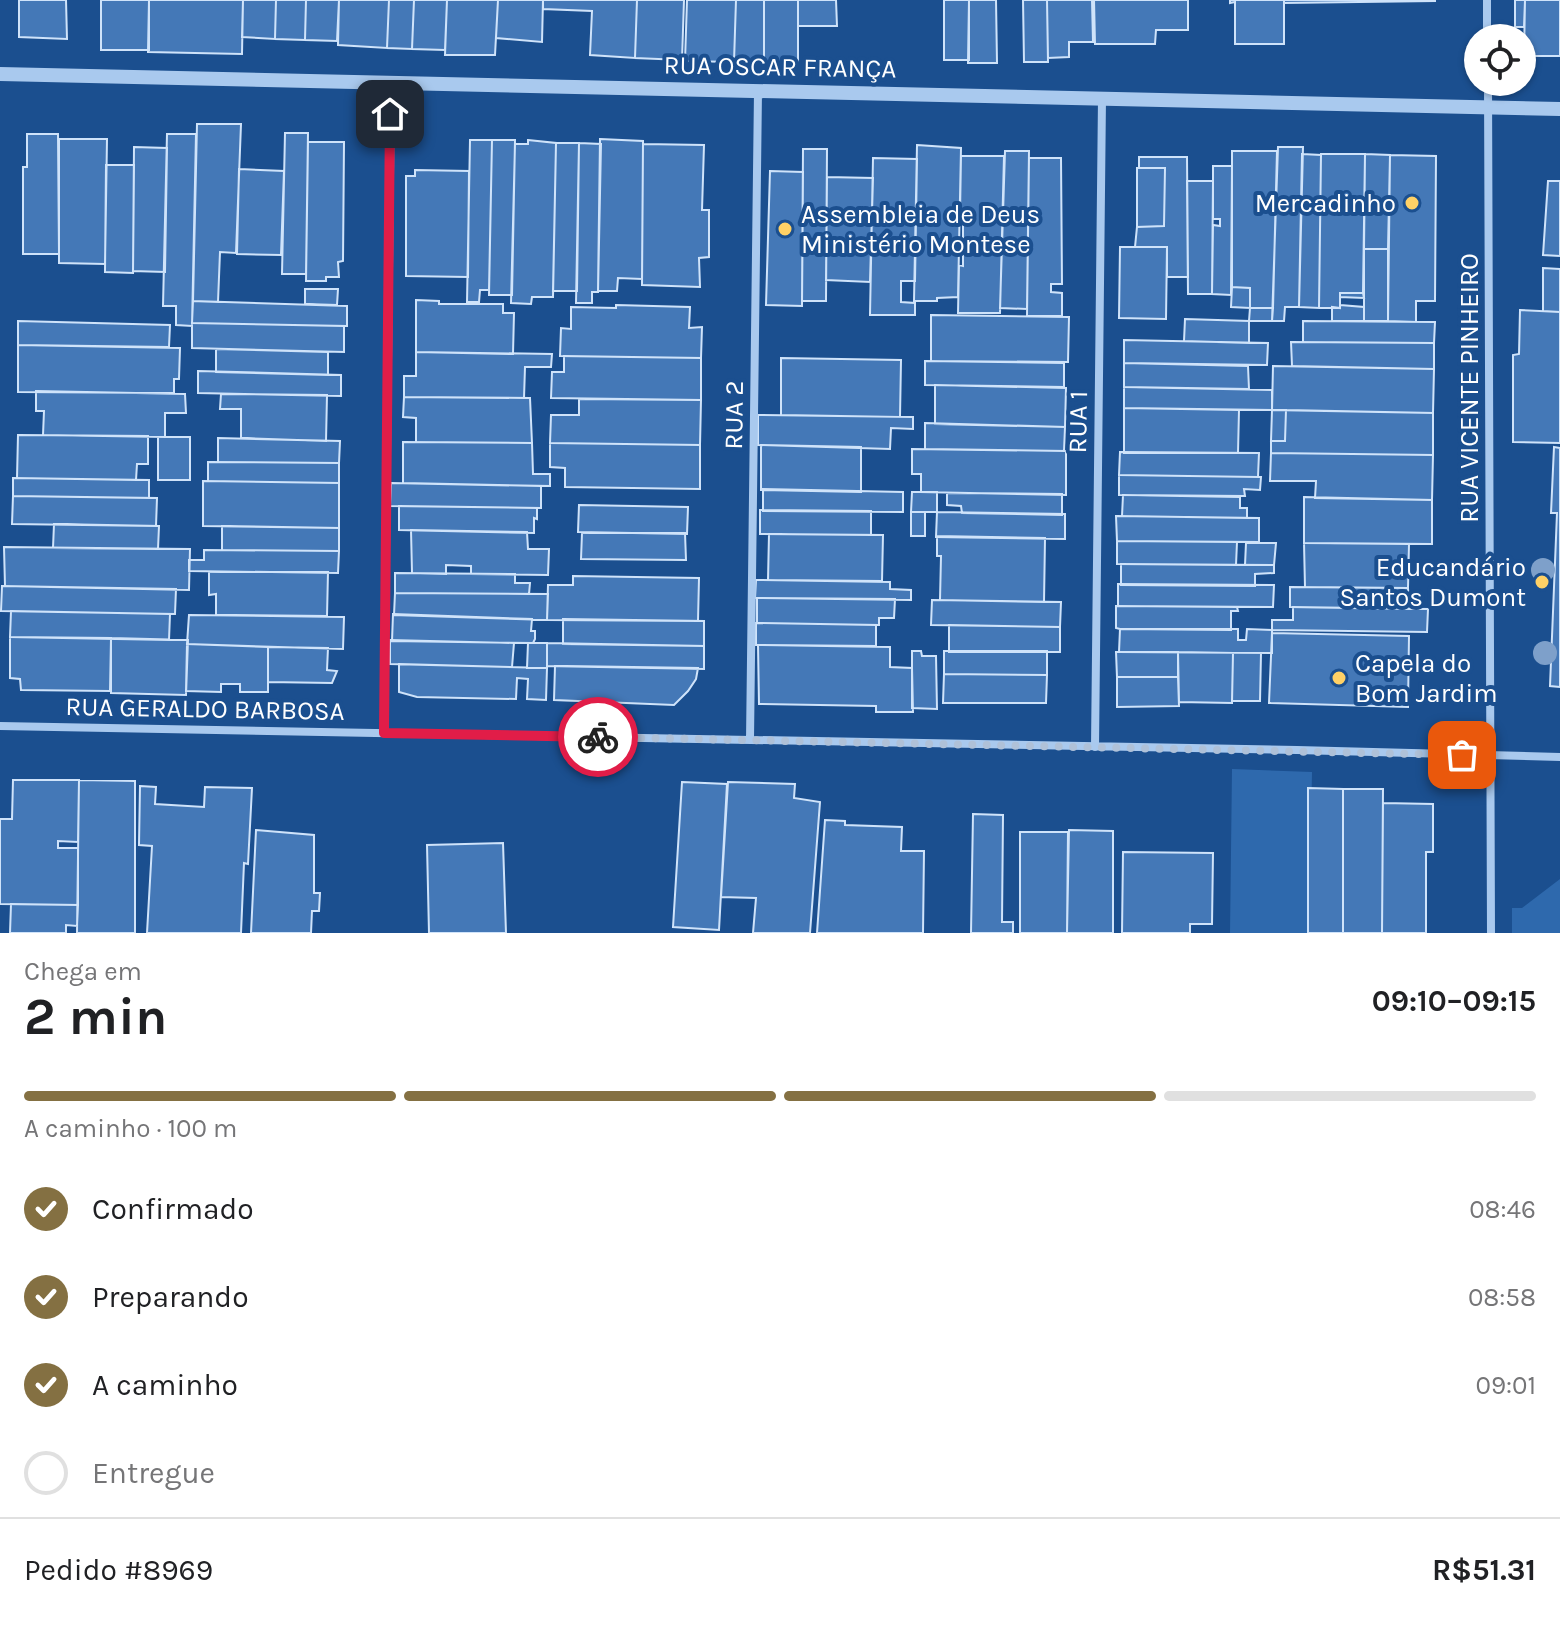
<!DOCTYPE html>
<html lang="pt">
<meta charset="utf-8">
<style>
:root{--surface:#fff;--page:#f2f2f2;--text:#202124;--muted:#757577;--line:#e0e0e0;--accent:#847042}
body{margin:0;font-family:Karla,sans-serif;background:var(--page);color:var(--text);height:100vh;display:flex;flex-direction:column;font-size:30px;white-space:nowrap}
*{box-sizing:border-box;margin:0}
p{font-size:26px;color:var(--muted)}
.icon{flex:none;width:44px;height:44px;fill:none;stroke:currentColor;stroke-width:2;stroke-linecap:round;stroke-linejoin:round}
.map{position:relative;height:933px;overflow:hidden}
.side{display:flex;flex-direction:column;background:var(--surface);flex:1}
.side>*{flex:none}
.buttons{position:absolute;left:1464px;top:24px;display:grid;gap:16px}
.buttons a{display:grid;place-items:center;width:72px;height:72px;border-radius:50%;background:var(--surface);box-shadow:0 2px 6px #0004;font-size:40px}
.pin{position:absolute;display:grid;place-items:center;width:68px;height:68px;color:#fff;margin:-34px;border-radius:16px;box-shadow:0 4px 12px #0006}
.courier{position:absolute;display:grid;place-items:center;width:80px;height:80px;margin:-40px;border:6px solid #e11d48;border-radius:50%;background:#fff;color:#222;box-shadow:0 2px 10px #0007}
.overview em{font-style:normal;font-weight:700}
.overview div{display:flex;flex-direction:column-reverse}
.overview{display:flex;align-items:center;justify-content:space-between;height:136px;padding:0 24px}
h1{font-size:52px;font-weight:700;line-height:60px}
.bar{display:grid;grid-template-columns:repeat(4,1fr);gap:12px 8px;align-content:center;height:96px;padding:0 24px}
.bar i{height:10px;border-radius:6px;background:var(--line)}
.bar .current{background:var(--accent)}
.bar p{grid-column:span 4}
.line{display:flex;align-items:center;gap:20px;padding:0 24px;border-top:2px solid var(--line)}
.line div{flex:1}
ol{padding:0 24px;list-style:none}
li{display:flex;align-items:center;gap:24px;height:88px}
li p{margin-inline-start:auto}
li .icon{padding:8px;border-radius:50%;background:var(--accent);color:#fff;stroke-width:4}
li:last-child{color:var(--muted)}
li i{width:44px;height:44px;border:4px solid var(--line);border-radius:50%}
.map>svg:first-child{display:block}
.green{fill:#2e69ad}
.building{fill:#4478b7;stroke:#cfe3fa;stroke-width:2}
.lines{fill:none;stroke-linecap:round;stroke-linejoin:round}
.minor{stroke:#a9c9ee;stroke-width:8}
.tertiary{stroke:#a9c9ee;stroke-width:14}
.tree{fill:#7ea0ca}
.done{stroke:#afc1d8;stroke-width:8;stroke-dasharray:0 14.4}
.route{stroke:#e11d48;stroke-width:10}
.poi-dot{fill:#ffd166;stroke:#1b4f8f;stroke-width:3}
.labels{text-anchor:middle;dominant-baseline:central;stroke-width:8;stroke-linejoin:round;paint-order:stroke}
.street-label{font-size:26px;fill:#fff;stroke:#1b4f8f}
.poi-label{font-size:26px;fill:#fff;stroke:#1b4f8f;text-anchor:end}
</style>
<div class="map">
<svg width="1560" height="933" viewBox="0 0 1560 933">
<rect width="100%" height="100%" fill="#1b4f8f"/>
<path class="green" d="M1232,769L1312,772L1309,933H1230Z
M1560,879V933H1512V908H1522Z"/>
<path class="building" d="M19,0H66L67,39L19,37Z
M101,0H149V50H101Z
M149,0H243L242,54L148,52Z
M243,0H276L275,39L242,37Z
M276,0H306L305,40L275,39Z
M306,0H339L337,41L305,40Z
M339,0H389L387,48L338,45Z
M389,0H414L412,49L387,48Z
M414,0H447L445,50L412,49Z
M447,0H498L495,55H445Z
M498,0H543L542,42L496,38Z
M543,0H637L635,58L590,55L592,11L543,9Z
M637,0H684L682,60L635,58Z
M687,0H736L734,62L685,61Z
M736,0H764V63L734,62Z
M764,0H798V63H764Z
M798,0H836L837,26H798Z
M944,0H969V60H944Z
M969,0H996L997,63H968Z
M1023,0H1047L1048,62H1024Z
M1047,0H1092L1093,42H1069V57L1048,58Z
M1094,0H1188V30H1156L1155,44H1095Z
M1230,0H1284V44H1235V2L1230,3Z
M1284,0H1435V1L1284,3Z
M1515,0H1525L1524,27H1515Z
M1525,0H1560V56H1524Z
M197,124H241L236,253L220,252L218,302L193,301Z
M285,133H308L306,274H282Z
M27,134H58L59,254H23V167H27Z
M167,134H196L192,326L176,325V306H163Z
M59,139H107L105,264L59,263Z
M600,139L643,141L642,279L618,278L617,291H598Z
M470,140H492L489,290H480L479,302H467Z
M492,140H515L512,295H489Z
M528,140L556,143L553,297H532L531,304L511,303L515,144H528Z
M308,142H344L343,261L338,262L339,277H326V281H306Z
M556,143H579L577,291H553Z
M579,143L601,144L598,292H592V303H576Z
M643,144L704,145L702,210H709V257L699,258L700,287L642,285Z
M917,145L961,148L958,297L937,298V301H914Z
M134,147L167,148L165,272L133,271Z
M1278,147H1303L1299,307H1285L1284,321H1272Z
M803,149H827L826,301H802Z
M1005,151H1029L1027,309L1000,308Z
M1232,151H1277L1273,308H1250V288L1232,287Z
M1302,154L1321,155L1319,308L1299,307Z
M1321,154H1365L1363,293H1340V308H1319Z
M1365,154L1390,155L1388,249H1364Z
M1390,155L1436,156L1435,301H1416V322L1388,321Z
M961,156H1004L1000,313H958L959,265L963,266V214H960Z
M1139,157H1187L1188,277H1167V247H1135L1137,227L1164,226L1165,168H1139Z
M873,158L917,159L915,281H901V302L915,303V315H870Z
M1029,158H1061L1062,284H1051V292L1062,293V316H1027Z
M106,165H134L133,273L105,272Z
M1213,166H1232L1231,295L1212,294L1213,225L1220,226V219H1213Z
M1137,168H1165L1164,226L1137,227Z
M239,169L284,171L281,255L237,254Z
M415,170L469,171L468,277L406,276V176H415Z
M770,171L803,172L802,306L766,305Z
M827,177L873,178L870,282L826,280Z
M1187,181H1213L1212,294H1188Z
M1548,181H1560V256L1543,255Z
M1120,247H1167L1166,319L1119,318Z
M1364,249H1388V321H1364Z
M1543,268L1560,269V312L1543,311Z
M1232,287L1250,288V308L1231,307Z
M305,289H338L337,305L305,304Z
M1340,293H1363L1364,298L1340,297Z
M416,300L439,301V304H503V313H514L513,354L416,352Z
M193,301L347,306V326L192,323Z
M616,305L690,307L689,328L702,327L701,358L560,356L561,328L571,329V307L616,308Z
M1340,305L1364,307V321H1332V307L1340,308Z
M1250,308H1273L1272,321H1249Z
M1520,310L1560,312V443L1513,442V355L1519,354Z
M931,315L1069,317L1068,362L931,361Z
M1185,319L1249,321V343L1184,341Z
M18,321L170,325L169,347L18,345Z
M1303,321L1435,322L1434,343L1303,342Z
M192,323L344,326V352L192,348Z
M1124,340L1268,343L1267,365L1124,363Z
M1291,342L1434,343V369L1292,366Z
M18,345L180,348L179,379H174V393L18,392Z
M216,349L328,352V375L216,372Z
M416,352L552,354L551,367H525L524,398L404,397V376H416Z
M564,356L701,358V400L551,398L552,372H564Z
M781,358L901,360L900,417L781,415Z
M925,361L1064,363V387L925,385Z
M1124,363L1248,366L1249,389L1124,387Z
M1273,366L1434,369L1433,413L1272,410Z
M198,371L341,375V396L198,393Z
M935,385L1066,388L1065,427L935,424Z
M1124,387L1272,390V410L1124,408Z
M36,391L185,394L186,413H165V437L43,435L44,411H36Z
M221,394L327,395L326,441L241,438V409H220Z
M404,397L530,398L532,443L416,442V418L403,417Z
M579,399L701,400L700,445L550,443L551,415H579Z
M1124,408L1239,410L1238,453H1124Z
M1272,410H1286L1285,441H1271Z
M1286,410L1433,413V455L1271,453V441H1285Z
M758,415L913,417V429L891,428L890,449L758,445Z
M925,423L1065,427L1064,451L925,449Z
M18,435L148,436V464H137L136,480L17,478Z
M158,437H190V480H158Z
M218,438L340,441L339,463L218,462Z
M403,442L532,443L533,474H550V486L403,483Z
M550,443L700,445V489L565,487V468L550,467Z
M761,445L861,447V492L761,490Z
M1554,447L1560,448V687L1550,686L1557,513H1551Z
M912,449L1066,451V495L921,492V474H912Z
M1120,452L1259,453L1258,477L1119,475Z
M1271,453L1433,455L1432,500L1315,498L1316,481H1270Z
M208,462L339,463V483L208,481Z
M1119,475L1258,477H1261L1260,490L1244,489L1245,496L1119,495Z
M13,478L149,480V498L13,496Z
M203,481L339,483V528L203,526Z
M391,483L541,486V508L390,506Z
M763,489L903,492V512L763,511Z
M912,492H937V512H911Z
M947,493L1062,494V515L962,513L961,506L947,505Z
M1123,495L1240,497V508H1247V518L1122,516Z
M13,496L157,498L156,526L12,524Z
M1304,497L1432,500V544L1304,543Z
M579,505L688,507L687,534L578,532Z
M399,506L537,508V519L534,518V533L399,530Z
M760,510L871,511V535L760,534Z
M911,512H925V536H911Z
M937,512L1065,514V539L936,537Z
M1116,516L1259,518V542L1117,541Z
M54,524L159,526L158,549L53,548Z
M222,526L339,528V551L222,550Z
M411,530L527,532L528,549H549L548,575L471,574V566L446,565V574L412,573Z
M582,533H685L686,560L581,559Z
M769,534L883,535L882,581L768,580Z
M937,536L1045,538L1044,602L940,600L941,556H937Z
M1117,541L1237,542L1236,565L1117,564Z
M1246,543H1276L1274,565H1245Z
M1304,543L1409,544L1408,588L1305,587Z
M4,547L190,549L189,590L5,586Z
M204,550L339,551L338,573L189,571V560H204Z
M1121,564L1274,565V573L1255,574V586L1121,585Z
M209,572H328L327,616L216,615V594L209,595Z
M395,573L515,574V583H530L529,594L395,593Z
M573,576L699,578L698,621L547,620L548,585H573Z
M756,580L890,582V589L911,590V600L755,598Z
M1118,584L1274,585L1273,607L1118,606Z
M2,586L176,589L175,614L1,611Z
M1290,587L1408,588L1409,609L1290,607Z
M395,593L548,594L547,620L394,615Z
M757,598L895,599L894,618H879V625L757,623Z
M932,600L1061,602L1060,627L931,625Z
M1116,606L1237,607L1238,611H1231V630L1120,629L1116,628Z
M1293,607L1428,609L1427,632L1272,630V620H1293Z
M11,611L170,614L169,640L10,637Z
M393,614L532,619L531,631H535V639L533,643L392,641Z
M189,615L344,617L343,649L187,644Z
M563,619L704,621V646L563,644Z
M756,623L876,625V646L756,645Z
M949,625L1060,627V652H949Z
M1120,629H1238V640H1246L1247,629L1272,630V653L1119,652Z
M1272,633L1409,636L1408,707L1269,703Z
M10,637L111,638L110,691L21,690L20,679L10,678Z
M111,638L188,640L186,695L111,693Z
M390,640L514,643L512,667L390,664Z
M528,643H547V668H527Z
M547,643L704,646V669L547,666Z
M187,644L268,647V692H240V684H221V692L186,691Z
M758,645L890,647V667L912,668L913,712H876V706L759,704Z
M268,647L328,648L327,670L337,671L332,683L268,682Z
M912,651H921L922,656H936L937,709L912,708Z
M944,651H1047V675L944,674Z
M1116,652H1178V677H1117Z
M1178,652L1233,653L1232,703L1179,702Z
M1233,653H1261L1260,701H1232Z
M399,664L547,668L546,700L527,699L528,679L517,678L516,699L417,697L399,692Z
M555,666H566L698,668L696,679L688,691L674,705L554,700Z
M944,674L1047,675L1046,703H943Z
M1117,677H1178L1179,706L1117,707Z
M13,780H79L78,842L58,841V848H78V905L0,904V819H12Z
M79,780L135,781V933H77Z
M682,782L727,784L719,930L673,927Z
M728,782L795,784L794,798L820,802L810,933H753L756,898L721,897Z
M140,786L156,787L155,804L204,807L205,787L252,788L248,864L244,863L241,933H147L152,846L139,845Z
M1308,788L1343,789V933H1308Z
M1343,789H1383L1382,933H1343Z
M1383,803L1433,804V852H1426V933H1382Z
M973,814L1003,815L1002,922H1013V933H971Z
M825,820L845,821V825L902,827L901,851H924L923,933H817Z
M256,830L314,835V893H320L319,911H312L311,933H251Z
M1069,830L1113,831V933H1067Z
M1020,832H1068L1067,933H1020Z
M503,843L506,933H429L427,845Z
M1123,852L1213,853L1212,924H1190V933H1122Z
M11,904L78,905L77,926L66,925V933H10Z"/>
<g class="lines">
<path class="minor" d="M1487,0V38
M1488,82L1491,933
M0,726L1297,750L1560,757
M384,733L391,83
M750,740L758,91
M1095,747L1102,98"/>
<path class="tertiary" d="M0,74L1560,109"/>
</g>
<g class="tree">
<circle cx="1543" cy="570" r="12"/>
<circle cx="1545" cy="653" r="12"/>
</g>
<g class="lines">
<path class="done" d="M598,737L1462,755"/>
<path class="route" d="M390,114L384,733L598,737"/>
</g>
<g class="poi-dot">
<circle cx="1412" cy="203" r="8"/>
<circle cx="785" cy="229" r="8"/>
<circle cx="1542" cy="582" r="8"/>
<circle cx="1339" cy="678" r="8"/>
</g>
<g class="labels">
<g class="street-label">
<text transform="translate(780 67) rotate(1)">RUA OSCAR FRANÇA</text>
<text transform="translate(1469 388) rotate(-90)">RUA VICENTE PINHEIRO</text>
<text transform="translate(734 415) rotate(-89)">RUA 2</text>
<text transform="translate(1078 422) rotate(-89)">RUA 1</text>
<text transform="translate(205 709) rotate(1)">RUA GERALDO BARBOSA</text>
</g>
<g class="poi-label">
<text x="1396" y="203">Mercadinho</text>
<text x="801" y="214" text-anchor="start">Assembleia de Deus<tspan x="801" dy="30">Ministério Montese</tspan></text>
<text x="1526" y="567">Educandário<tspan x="1526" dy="30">Santos Dumont</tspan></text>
<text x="1355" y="663" text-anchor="start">Capela do<tspan x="1355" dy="30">Bom Jardim</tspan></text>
</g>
</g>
</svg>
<div class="buttons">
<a><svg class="icon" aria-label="locate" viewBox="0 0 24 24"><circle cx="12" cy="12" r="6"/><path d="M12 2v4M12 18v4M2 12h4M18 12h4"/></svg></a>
</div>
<div class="pin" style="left:1462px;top:755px;background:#ea580c"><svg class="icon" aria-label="bag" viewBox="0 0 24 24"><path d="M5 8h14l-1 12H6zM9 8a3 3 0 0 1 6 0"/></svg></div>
<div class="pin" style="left:390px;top:114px;background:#1f2937"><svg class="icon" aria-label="home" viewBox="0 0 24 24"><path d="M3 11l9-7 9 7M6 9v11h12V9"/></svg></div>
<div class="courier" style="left:598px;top:737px"><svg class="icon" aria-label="bike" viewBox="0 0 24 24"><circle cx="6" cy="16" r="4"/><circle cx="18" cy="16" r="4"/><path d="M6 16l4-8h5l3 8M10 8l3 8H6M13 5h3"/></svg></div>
</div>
<section class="side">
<div class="overview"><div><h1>2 min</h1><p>Chega em</p></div><em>09:10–09:15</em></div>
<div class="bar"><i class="current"></i><i class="current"></i><i class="current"></i><i></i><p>A caminho · 100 m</p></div>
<ol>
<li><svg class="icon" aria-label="check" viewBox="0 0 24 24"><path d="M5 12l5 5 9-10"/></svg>Confirmado<p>08:46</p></li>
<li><svg class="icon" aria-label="check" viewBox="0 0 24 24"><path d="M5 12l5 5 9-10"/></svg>Preparando<p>08:58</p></li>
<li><svg class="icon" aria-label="check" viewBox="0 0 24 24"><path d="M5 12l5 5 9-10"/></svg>A caminho<p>09:01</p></li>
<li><i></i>Entregue</li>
</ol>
<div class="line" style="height:104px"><div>Pedido #8969</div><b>R$51.31</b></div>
</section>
